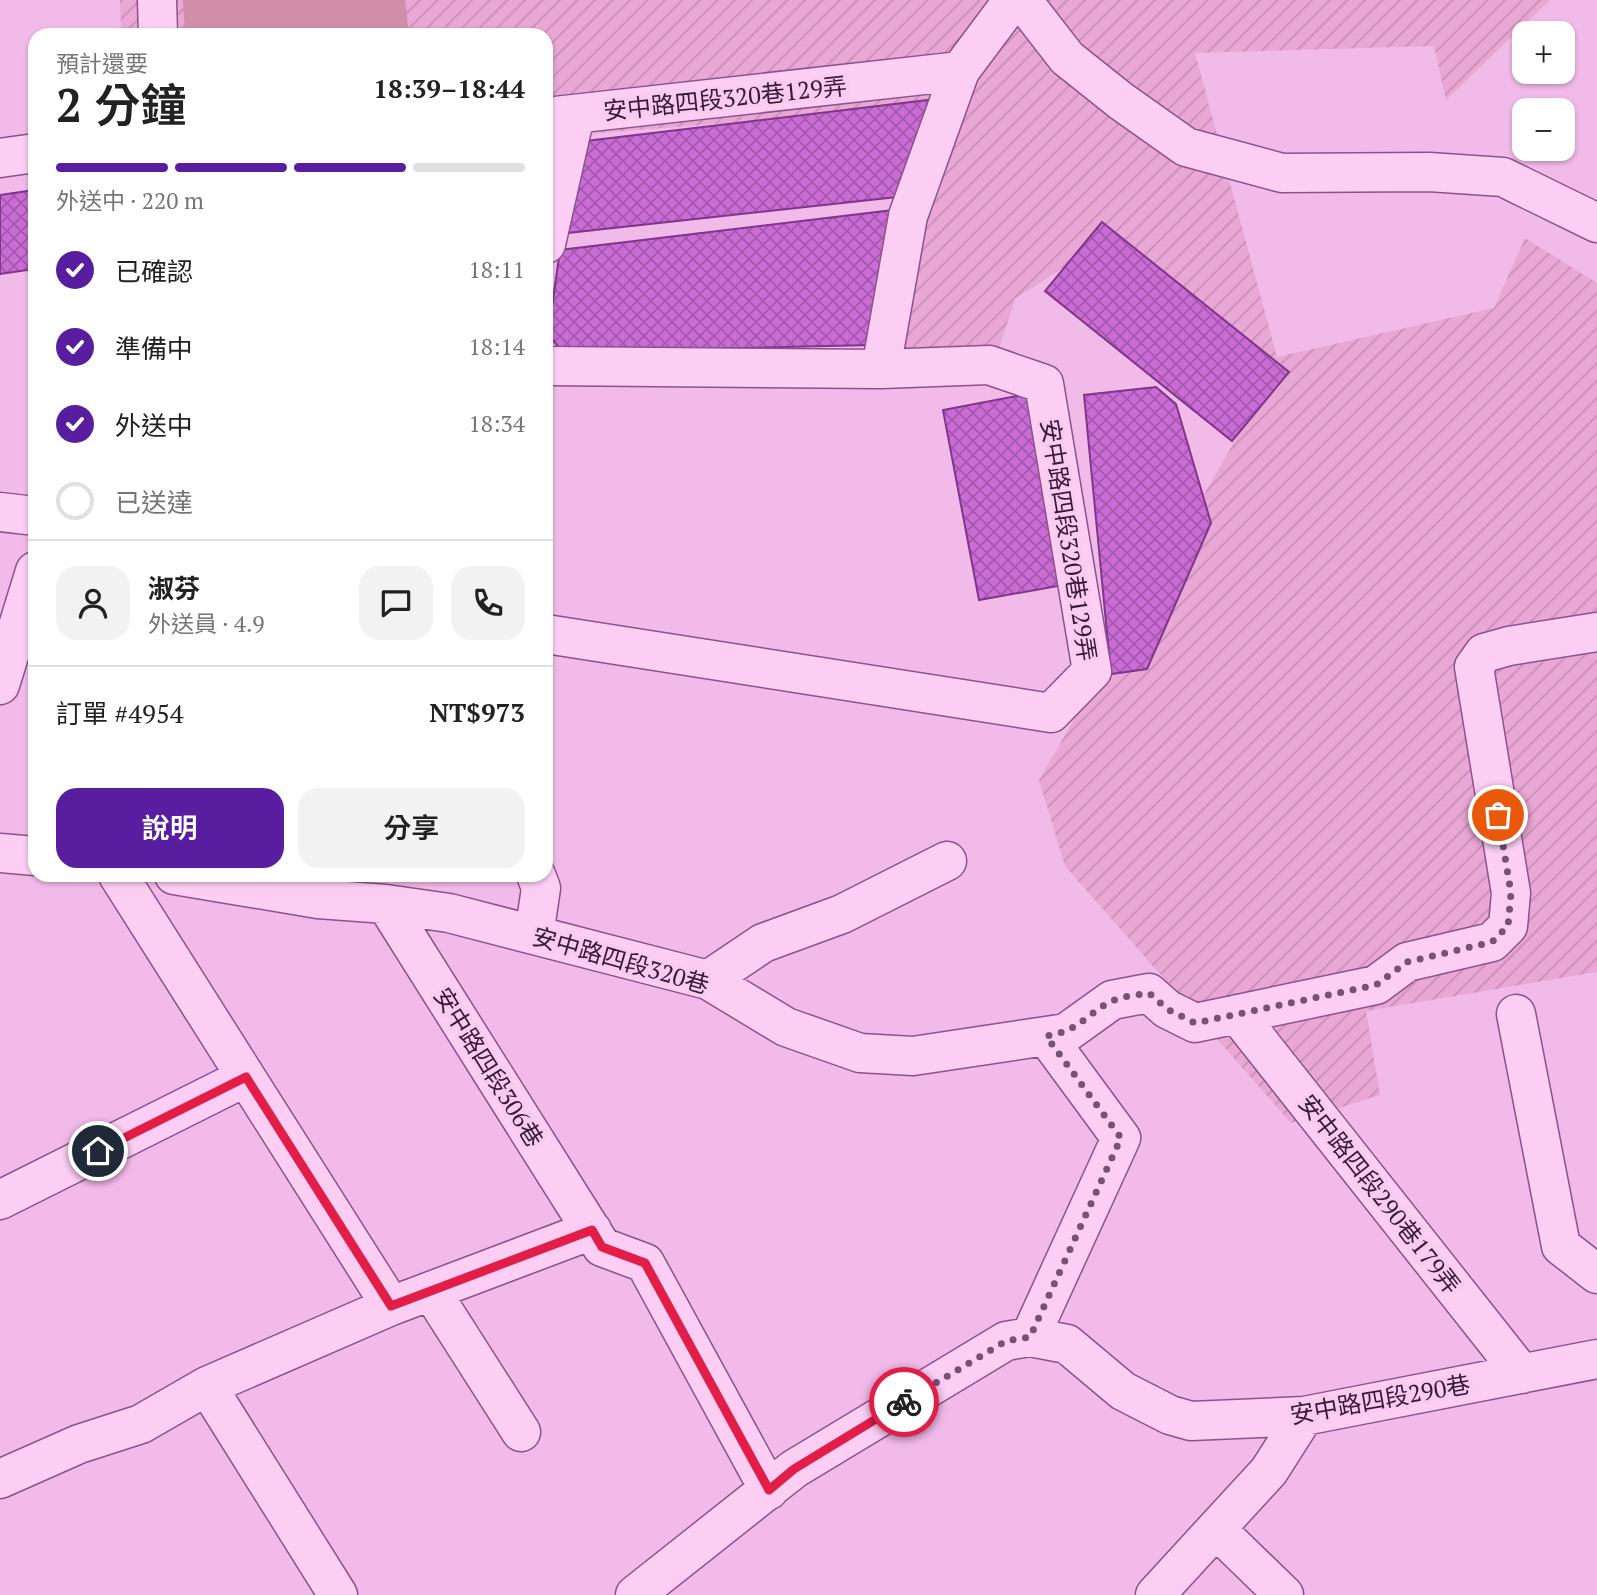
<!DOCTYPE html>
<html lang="zh-TW">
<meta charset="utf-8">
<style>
:root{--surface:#fff;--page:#f2f2f2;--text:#222;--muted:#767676;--line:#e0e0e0;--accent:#591da0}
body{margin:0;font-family:"PT Serif","Noto Sans TC",serif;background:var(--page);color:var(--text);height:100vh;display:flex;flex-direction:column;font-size:26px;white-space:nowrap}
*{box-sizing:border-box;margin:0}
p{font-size:23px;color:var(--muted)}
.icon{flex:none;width:38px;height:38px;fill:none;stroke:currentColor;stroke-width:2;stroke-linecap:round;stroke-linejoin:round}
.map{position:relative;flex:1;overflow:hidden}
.sheet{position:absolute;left:28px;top:28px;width:525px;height:854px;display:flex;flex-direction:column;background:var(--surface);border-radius:21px;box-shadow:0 2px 5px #0004}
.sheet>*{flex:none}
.buttons{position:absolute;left:1512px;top:21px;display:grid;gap:14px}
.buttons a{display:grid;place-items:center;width:63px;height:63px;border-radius:14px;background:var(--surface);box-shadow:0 2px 5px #0004;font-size:35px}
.pin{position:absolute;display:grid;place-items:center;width:60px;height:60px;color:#fff;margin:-30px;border:4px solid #fff;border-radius:50%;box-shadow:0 2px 7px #0007}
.courier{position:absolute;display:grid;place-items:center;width:70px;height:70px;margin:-35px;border:5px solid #e11d48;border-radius:50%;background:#fff;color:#222;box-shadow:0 2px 9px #0007}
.headline em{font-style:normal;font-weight:600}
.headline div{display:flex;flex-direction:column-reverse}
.headline{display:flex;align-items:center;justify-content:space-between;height:119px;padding:0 28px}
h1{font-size:46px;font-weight:600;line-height:52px}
.bar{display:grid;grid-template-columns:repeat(4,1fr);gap:10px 7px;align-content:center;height:84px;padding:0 28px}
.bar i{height:9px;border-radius:5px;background:var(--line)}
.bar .active{background:var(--accent)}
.bar p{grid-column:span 4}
.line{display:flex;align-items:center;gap:18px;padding:0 28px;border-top:2px solid var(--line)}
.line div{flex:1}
.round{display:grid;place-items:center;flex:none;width:74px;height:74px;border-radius:21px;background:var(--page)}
ol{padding:0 28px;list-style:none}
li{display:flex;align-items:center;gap:21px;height:77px}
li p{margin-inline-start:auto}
li .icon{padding:7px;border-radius:50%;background:var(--accent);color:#fff;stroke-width:4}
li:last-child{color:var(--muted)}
li i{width:38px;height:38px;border:4px solid var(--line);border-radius:50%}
.button{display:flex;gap:14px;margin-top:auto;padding:14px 28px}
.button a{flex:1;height:80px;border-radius:21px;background:var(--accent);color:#fff;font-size:28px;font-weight:600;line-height:80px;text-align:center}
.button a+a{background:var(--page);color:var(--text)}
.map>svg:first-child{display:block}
.farmland{fill:url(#farmland-furrows)}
.park{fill:#d18ea9}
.building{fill:url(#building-cross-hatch);stroke:#81368c;stroke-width:2}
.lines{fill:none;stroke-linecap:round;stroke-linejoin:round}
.minor-casing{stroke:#8b538a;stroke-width:41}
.minor{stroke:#fccef4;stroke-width:38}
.done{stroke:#785276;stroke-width:7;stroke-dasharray:0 12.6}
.route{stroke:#e11d48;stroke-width:9}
.labels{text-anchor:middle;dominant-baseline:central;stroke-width:7;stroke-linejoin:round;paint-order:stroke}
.street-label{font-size:24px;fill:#371a38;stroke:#f9cbf0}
</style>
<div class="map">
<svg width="1597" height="1595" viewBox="0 0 1597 1595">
<defs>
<pattern id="farmland-furrows" width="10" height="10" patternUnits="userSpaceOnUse" patternTransform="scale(1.75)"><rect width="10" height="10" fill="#e8a7d4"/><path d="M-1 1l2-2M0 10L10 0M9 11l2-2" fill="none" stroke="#c88fb7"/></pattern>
<pattern id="building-cross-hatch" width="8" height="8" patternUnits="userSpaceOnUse" patternTransform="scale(1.75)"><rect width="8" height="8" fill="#c96cd5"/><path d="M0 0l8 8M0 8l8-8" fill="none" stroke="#a458ae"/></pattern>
</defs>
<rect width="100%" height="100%" fill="#f2bae9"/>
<path class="farmland" d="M120,0H1550L1446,100L1434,46L1195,53L1277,357L1494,308L1525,238L1597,283V972L1366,1011L1380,1095L1291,1123L1065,866L1039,780L1262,394L1165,328L1064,267L1015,299L995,362L891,353L898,110L546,137V35H121Z"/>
<path class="park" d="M183,0H405L409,35H185Z"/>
<path class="building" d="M928,100L906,196L567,233L586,141Z
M35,190V269L0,274V195Z
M902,209L873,345L563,352L548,335L560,250Z
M1102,222L1289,372L1232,441L1045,291Z
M1156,387L1176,404L1211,523L1147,669L1111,674L1084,395Z
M1033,393L1069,584L979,600L943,410Z"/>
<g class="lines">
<g class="minor-casing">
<path id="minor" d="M157,0L158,35
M1022,0L1067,58L1121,101L1186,147L1282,173L1429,172L1503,177L1597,223
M546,117L960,71
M0,158L35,153
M546,244L575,115
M546,366L881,369L989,365L1044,384L1092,671L1051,713L546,634
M881,369L908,216L960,71L1013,0
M0,512L35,516
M0,685L35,571
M0,853L35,856
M118,875L391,1306
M174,875L318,899L386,904L449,913L708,980L786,1027L860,1053L913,1056L1046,1036L1121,1138L1030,1337
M386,904L602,1247L645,1263L769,1490
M534,935L541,888L536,875
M708,980L763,943L842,914L947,861
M1237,1014L1522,1374
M1516,1014L1561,1246L1597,1274
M1046,1036L1066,1033L1112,1000L1149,993L1167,1009L1195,1023L1376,985L1407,962L1492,942L1508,926L1511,893L1474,667L1484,653L1509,646L1597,632
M0,1200L246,1077
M431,1291L521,1432
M207,1386L338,1595
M0,1479L79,1444L141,1424L207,1386L391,1306L592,1230
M1216,1529L1284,1595
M635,1595L794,1469L1006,1341L1030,1337L1067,1344L1123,1391L1170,1415L1191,1421L1304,1416L1597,1359
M1155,1595L1269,1471L1304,1416"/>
</g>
<use href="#minor" class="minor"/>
</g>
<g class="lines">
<path class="done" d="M904,1402L1006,1341L1030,1337L1121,1138L1046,1036C1079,1031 1084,1016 1110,1002C1121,996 1137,995 1149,993L1167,1009L1195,1023L1376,985L1407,962L1492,942L1508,926L1511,893L1498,815"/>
<path class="route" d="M98,1151L246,1077L391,1306L592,1230L602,1247L645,1263L769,1490L794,1469L904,1402"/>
</g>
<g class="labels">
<g class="street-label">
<text transform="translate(725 98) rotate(-6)">安中路四段320巷129弄</text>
<text transform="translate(1069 540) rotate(81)">安中路四段320巷129弄</text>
<text transform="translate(621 960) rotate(16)">安中路四段320巷</text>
<text transform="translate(489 1067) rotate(58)">安中路四段306巷</text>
<text transform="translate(1380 1194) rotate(52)">安中路四段290巷179弄</text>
<text transform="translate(1380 1399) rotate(-10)">安中路四段290巷</text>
</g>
</g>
</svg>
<div class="buttons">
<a>+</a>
<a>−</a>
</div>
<div class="pin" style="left:1498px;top:815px;background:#ea580c"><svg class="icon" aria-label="bag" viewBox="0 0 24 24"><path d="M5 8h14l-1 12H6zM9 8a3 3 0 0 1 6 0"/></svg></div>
<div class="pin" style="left:98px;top:1151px;background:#1f2937"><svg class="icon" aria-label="home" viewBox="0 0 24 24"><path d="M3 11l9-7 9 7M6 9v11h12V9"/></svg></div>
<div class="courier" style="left:904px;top:1402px"><svg class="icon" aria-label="bike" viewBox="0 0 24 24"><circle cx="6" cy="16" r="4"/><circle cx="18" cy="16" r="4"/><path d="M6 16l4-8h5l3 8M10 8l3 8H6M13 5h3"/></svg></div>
<section class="sheet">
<div class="headline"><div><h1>2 分鐘</h1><p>預計還要</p></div><em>18:39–18:44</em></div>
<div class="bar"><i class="active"></i><i class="active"></i><i class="active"></i><i></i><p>外送中 · 220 m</p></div>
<ol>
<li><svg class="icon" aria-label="check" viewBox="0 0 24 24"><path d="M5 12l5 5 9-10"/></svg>已確認<p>18:11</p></li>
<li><svg class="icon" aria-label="check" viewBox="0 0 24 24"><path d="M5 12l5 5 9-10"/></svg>準備中<p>18:14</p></li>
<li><svg class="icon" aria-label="check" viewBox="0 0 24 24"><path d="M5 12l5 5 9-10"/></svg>外送中<p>18:34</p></li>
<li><i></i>已送達</li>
</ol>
<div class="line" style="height:126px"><a class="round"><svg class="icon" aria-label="person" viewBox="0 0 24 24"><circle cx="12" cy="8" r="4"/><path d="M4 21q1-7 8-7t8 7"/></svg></a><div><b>淑芬</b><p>外送員 · 4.9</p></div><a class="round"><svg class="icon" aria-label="chat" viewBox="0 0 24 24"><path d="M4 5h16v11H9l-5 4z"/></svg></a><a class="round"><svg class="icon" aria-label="phone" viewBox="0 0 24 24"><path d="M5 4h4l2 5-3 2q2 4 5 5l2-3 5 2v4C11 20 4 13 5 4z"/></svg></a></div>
<div class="line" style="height:91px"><div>訂單 #4954</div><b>NT$973</b></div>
<div class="button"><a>說明</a><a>分享</a></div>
</section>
</div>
